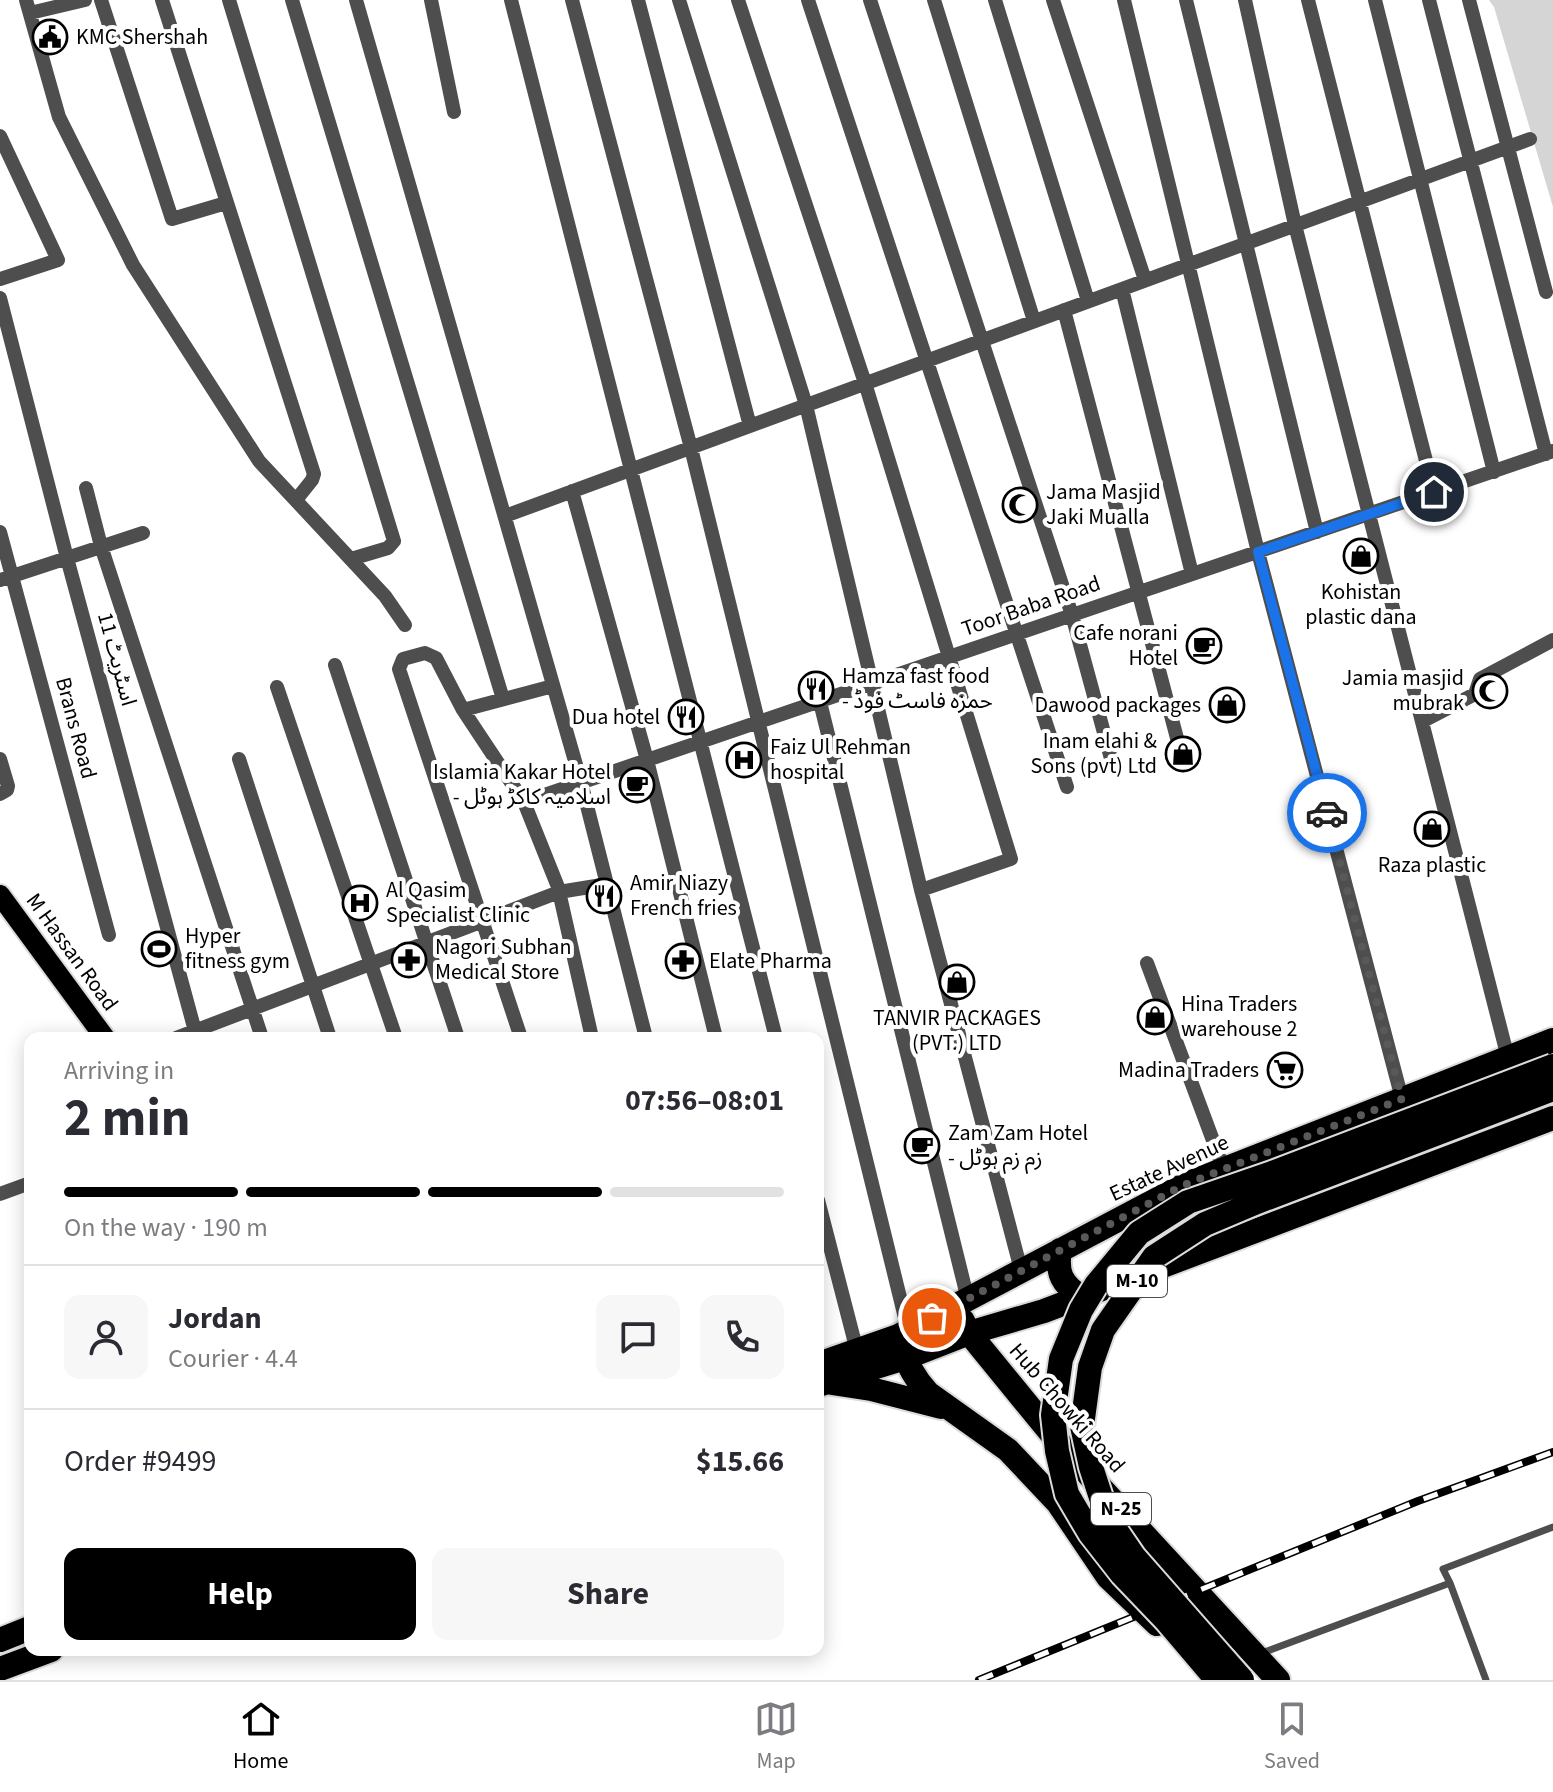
<!DOCTYPE html>
<meta charset="utf-8">
<style>
:root{--surface:#fff;--page:#f7f7f7;--text:#2b2b33;--muted:#7c7c81;--line:#e1e1e2;--accent:#000}
body{margin:0;font-family:"Source Sans 3","Noto Sans Arabic",sans-serif;background:var(--page);color:var(--text);height:100vh;display:flex;flex-direction:column;font-size:30px;white-space:nowrap}
*{box-sizing:border-box;margin:0}
p{font-size:26px;color:var(--muted)}
.icon{flex:none;width:44px;height:44px;fill:none;stroke:currentColor;stroke-width:2;stroke-linecap:round;stroke-linejoin:round}
.map{position:relative;flex:1;overflow:hidden}
.panel{position:absolute;left:24px;top:1032px;width:800px;height:624px;display:flex;flex-direction:column;background:var(--surface);border-radius:16px;box-shadow:0 4px 20px #0003}
.panel>*{flex:none}
.pin{position:absolute;display:grid;place-items:center;width:68px;height:68px;color:#fff;margin:-34px;border:4px solid #fff;border-radius:50%;box-shadow:0 2px 8px #0007}
.courier{position:absolute;display:grid;place-items:center;width:80px;height:80px;margin:-40px;border:6px solid #1a73e8;border-radius:50%;background:#fff;color:#222;box-shadow:0 2px 10px #0007}
.head em{font-style:normal;font-weight:700}
.head div{display:flex;flex-direction:column-reverse}
.head{display:flex;align-items:center;justify-content:space-between;height:136px;padding:0 40px}
h1{font-size:52px;font-weight:700;line-height:60px}
.bar{display:grid;grid-template-columns:repeat(4,1fr);gap:12px 8px;align-content:center;height:96px;padding:0 40px}
.bar i{height:10px;border-radius:6px;background:var(--line)}
.bar .selected{background:var(--accent)}
.bar p{grid-column:span 4}
.line{display:flex;align-items:center;gap:20px;padding:0 40px;border-top:2px solid var(--line)}
.line div{flex:1}
.round{display:grid;place-items:center;flex:none;width:84px;height:84px;border-radius:16px;background:var(--page)}
.cta{display:flex;gap:16px;margin-top:auto;padding:16px 40px}
.cta a{flex:1;height:92px;border-radius:16px;background:var(--accent);color:#fff;font-size:32px;font-weight:700;line-height:92px;text-align:center}
.cta a+a{background:var(--page);color:var(--text)}
.menu{display:flex;justify-content:space-around;align-items:center;height:112px;border-top:2px solid var(--line);background:var(--surface);font-size:22px;color:var(--muted)}
.menu a{display:grid;justify-items:center;gap:4px}
.menu .selected{color:var(--accent)}
.map>svg:first-child{display:block}
.green{fill:#d5d5d5}
.lines{fill:none;stroke-linecap:round;stroke-linejoin:round}
.primary-casing{stroke:#dbdbdb;stroke-width:24}
.highway-casing{stroke:#dbdbdb;stroke-width:28}
.lane{stroke:#4e4e4e;stroke-width:7}
.street{stroke:#4e4e4e;stroke-width:14}
.primary{stroke:#000;stroke-width:20}
.highway{stroke:#000;stroke-width:24}
.rail-casing{stroke:#000;stroke-width:8}
.rail{stroke:#fff;stroke-width:5;stroke-dasharray:15;stroke-linecap:butt}
.highway-bridge-casing{stroke:#dbdbdb;stroke-width:28;stroke-linecap:butt}
.highway-bridge{stroke:#000;stroke-width:24}
.done{stroke:#595959;stroke-width:8;stroke-dasharray:0 14.4}
.route{stroke:#1a73e8;stroke-width:10}
.labels{text-anchor:middle;dominant-baseline:central;stroke-width:8;stroke-linejoin:round;paint-order:stroke}
.shield{fill:#fff;stroke:#4c4c4c;stroke-width:2}
.shield-label{font-size:20px;font-weight:bold;fill:#000}
.poi-label{font-size:22px;fill:#000;stroke:#fff;text-anchor:start}
.street-label{font-size:22px;fill:#000;stroke:#fff}
</style>
<div class="map">
<svg width="1553" height="1680" viewBox="0 0 1553 1680">
<rect width="100%" height="100%" fill="#fff"/>
<path class="green" d="M1489,0H1553V207L1494,7Z"/>
<g class="lines">
<g class="primary-casing">
<path id="primary" d="M0,895L105,1038"/>
</g>
<g class="highway-casing">
<path id="highway" d="M1060,1250C1056,1273 1062,1285 1082,1297
M963,1321L969,1333L1054,1437L1278,1680
M900,1343C906,1362 914,1378 928,1393L1008,1450L1058,1503L1108,1577L1157,1624
M818,1364L898,1336L1184,1185L1553,1040
M832,1383L871,1389L941,1407
M818,1385L905,1358L969,1333L1044,1311L1553,1118
M0,1640L30,1628
M0,1669L51,1650"/>
</g>
<path class="lane" d="M1450,1583L1486,1680
M1262,1653L1450,1583L1443,1569L1553,1527"/>
<path class="street" d="M26,0L59,117L133,265L259,461L385,596L405,625
M101,0L172,219L226,203
M162,0L314,474L312,480L296,500
M229,0L394,541L388,548L351,559
M292,0L503,699
M356,0L581,782L646,1038
M431,0L454,112
M511,0L776,1038
M572,0L691,448L908,1330
M638,0L750,426
M679,0L806,405L921,890L1021,1270
M738,0L865,383L1011,859L921,890
M808,0L1067,787
M870,0L1072,615L1113,766
M934,0L1034,321
M995,0L1088,301
M1053,0L1145,280
M1124,0L1258,552L1402,1099
M1186,0L1317,532
M1245,0L1295,225L1508,1058
M1308,0L1434,492
M1375,0L1494,472
M1429,0L1546,454
M1469,0L1546,292
M30,13L85,0
M0,136L58,260L0,279
M1122,289L1192,574
M0,298L67,558L195,1031
M1064,310L1178,742
M86,488L101,546L262,1038
M572,491L647,760L716,1038
M505,516L1530,139
M0,532L109,935
M0,580L143,533
M335,665L458,1038
M277,687L396,1038
M820,702L968,1300
M463,710L553,686
M1423,721L1475,694L1480,679L1553,640
M0,759L8,786L7,790L0,794
M239,759L330,1038
M524,802L1553,451
M1147,963L1224,1170
M176,1038L559,892L608,884
M521,1038L399,669L403,659L425,653L436,658L463,710L524,802L558,887L592,1038
M0,1194L30,1183
M818,1200L857,1351"/>
<use href="#primary" class="primary"/>
<use href="#highway" class="highway"/>
<g class="rail-casing">
<path id="rail" d="M979,1680L1418,1501L1553,1452"/>
</g>
<use href="#rail" class="rail"/>
<g class="highway-bridge-casing">
<path id="highway-bridge" d="M1217,1680L1166,1620L1122,1574L1090,1533L1067,1494L1057,1451L1053,1415L1061,1359L1081,1310L1096,1285L1139,1233L1188,1202L1272,1173L1553,1066
M1242,1680L1134,1557L1108,1519L1091,1467L1082,1426L1090,1367L1103,1330L1154,1257L1205,1224L1257,1202L1553,1089"/>
</g>
<use href="#highway-bridge" class="highway-bridge"/>
</g>
<g class="lines">
<path class="done" d="M932,1318L1184,1185L1402,1099L1327,813"/>
<path class="route" d="M1327,813L1258,552L1434,492"/>
</g>
<defs>
<g id="civic-ring" transform="scale(1.8)"><circle r="9.5" fill="#fff" stroke="#000" stroke-width="1.5"/><path d="M-.6-6.5H3V-4.5H.6V-3L4-1V1h2V6H-6V1h2V-1L-.6-3ZM-1.2 2.5V6h2.4V2.5Z" fill="#000"/></g>
<g id="mosque-ring" transform="scale(1.8)"><circle r="9.5" fill="#fff" stroke="#000" stroke-width="1.5"/><path d="M3.5-4.9A6 6 0 1 0 3.5 4.9A5 5 0 1 1 3.5-4.9Z" fill="#000"/></g>
<g id="shop-ring" transform="scale(1.8)"><circle r="9.5" fill="#fff" stroke="#000" stroke-width="1.5"/><path d="M-5-2.5h2.3a2.7 3.5 0 0 1 5.4 0H5L5.5 6h-11ZM-1.5-2.5h3a1.5 2.3 0 0 0-3 0Z" fill="#000"/></g>
<g id="cafe-ring" transform="scale(1.8)"><circle r="9.5" fill="#fff" stroke="#000" stroke-width="1.5"/><path d="M-5.5-4.5H6V0H3Q3 3.5 0 3.5H-2.5Q-5.5 3.5-5.5 0ZM3-3.2v2h1.7v-2ZM-6 4.5H4V6H-6Z" fill="#000"/></g>
<g id="restaurant-ring" transform="scale(1.8)"><circle r="9.5" fill="#fff" stroke="#000" stroke-width="1.5"/><path d="M-5-6h1v4h1v-4h1v4h1v-4h1v5L-1.5 .5V6h-2V.5L-5-1ZM5-6V6H3V1.5H1.5Q1.5-4 5-6Z" fill="#000"/></g>
<g id="hospital-ring" transform="scale(1.8)"><circle r="9.5" fill="#fff" stroke="#000" stroke-width="1.5"/><path d="M-5-5h3v3.5h4V-5h3V5h-3V1.5h-4V5h-3Z" fill="#000"/></g>
<g id="stadium-ring" transform="scale(1.8)"><circle r="9.5" fill="#fff" stroke="#000" stroke-width="1.5"/><path d="M0-5a6.5 5 0 1 0 0 10a6.5 5 0 1 0 0-10ZM-3.5-1.8h7v3.6h-7Z" fill="#000"/></g>
<g id="pharmacy-ring" transform="scale(1.8)"><circle r="9.5" fill="#fff" stroke="#000" stroke-width="1.5"/><path d="M-2-6h4v4h4v4h-4v4h-4v-4h-4v-4h4Z" fill="#000"/></g>
<g id="supermarket-ring" transform="scale(1.8)"><circle r="9.5" fill="#fff" stroke="#000" stroke-width="1.5"/><path d="M-6-5.5h2.5l.6 2H6L4.5 2H-2.5L-4.4-4H-6ZM-1.5 3.2a1.3 1.3 0 1 0 .1 0ZM3 3.2a1.3 1.3 0 1 0 .1 0Z" fill="#000"/></g>
</defs>
<g fill-rule="evenodd">
<use href="#civic-ring" x="50" y="37"/>
<use href="#mosque-ring" x="1020" y="505"/>
<use href="#shop-ring" x="1361" y="556"/>
<use href="#cafe-ring" x="1204" y="646"/>
<use href="#restaurant-ring" x="816" y="689"/>
<use href="#mosque-ring" x="1490" y="691"/>
<use href="#shop-ring" x="1227" y="705"/>
<use href="#restaurant-ring" x="686" y="717"/>
<use href="#shop-ring" x="1183" y="754"/>
<use href="#hospital-ring" x="744" y="760"/>
<use href="#cafe-ring" x="637" y="785"/>
<use href="#shop-ring" x="1432" y="829"/>
<use href="#restaurant-ring" x="604" y="896"/>
<use href="#hospital-ring" x="360" y="903"/>
<use href="#stadium-ring" x="159" y="949"/>
<use href="#pharmacy-ring" x="409" y="960"/>
<use href="#pharmacy-ring" x="683" y="961"/>
<use href="#shop-ring" x="957" y="982"/>
<use href="#shop-ring" x="1155" y="1017"/>
<use href="#supermarket-ring" x="1285" y="1070"/>
<use href="#cafe-ring" x="922" y="1146"/>
</g>
<g class="labels">
<g class="shield">
<rect x="1107" y="1265" width="60" height="32" rx="6"/>
<rect x="1091" y="1493" width="60" height="32" rx="6"/>
</g>
<g class="shield-label">
<text x="1137" y="1281">M-10</text>
<text x="1121" y="1509">N-25</text>
</g>
<g class="poi-label">
<text x="76" y="37">KMC Shershah</text>
<text x="1046" y="492">Jama Masjid<tspan x="1046" dy="25">Jaki Mualla</tspan></text>
<text x="1361" y="592" text-anchor="middle">Kohistan<tspan x="1361" dy="25">plastic dana</tspan></text>
<text x="1178" y="633" text-anchor="end">Cafe norani<tspan x="1178" dy="25">Hotel</tspan></text>
<text x="842" y="676">Hamza fast food<tspan x="842" dy="25">- حمزہ فاسٹ فوڈ</tspan></text>
<text x="1464" y="678" text-anchor="end">Jamia masjid<tspan x="1464" dy="25">mubrak</tspan></text>
<text x="1201" y="705" text-anchor="end">Dawood packages</text>
<text x="660" y="717" text-anchor="end">Dua hotel</text>
<text x="1157" y="741" text-anchor="end">Inam elahi &amp;<tspan x="1157" dy="25">Sons (pvt) Ltd</tspan></text>
<text x="770" y="747">Faiz Ul Rehman<tspan x="770" dy="25">hospital</tspan></text>
<text x="611" y="772" text-anchor="end">Islamia Kakar Hotel<tspan x="611" dy="25">- اسلامیہ کاکڑ ہوٹل</tspan></text>
<text x="1432" y="865" text-anchor="middle">Raza plastic</text>
<text x="630" y="883">Amir Niazy<tspan x="630" dy="25">French fries</tspan></text>
<text x="386" y="890">Al Qasim<tspan x="386" dy="25">Specialist Clinic</tspan></text>
<text x="185" y="936">Hyper<tspan x="185" dy="25">fitness gym</tspan></text>
<text x="435" y="947">Nagori Subhan<tspan x="435" dy="25">Medical Store</tspan></text>
<text x="709" y="961">Elate Pharma</text>
<text x="1181" y="1004">Hina Traders<tspan x="1181" dy="25">warehouse 2</tspan></text>
<text x="957" y="1018" text-anchor="middle">TANVIR PACKAGES<tspan x="957" dy="25">(PVT.) LTD</tspan></text>
<text x="1259" y="1070" text-anchor="end">Madina Traders</text>
<text x="948" y="1133">Zam Zam Hotel<tspan x="948" dy="25">- زم زم ہوٹل</tspan></text>
</g>
<g class="street-label">
<text transform="translate(1031 606) rotate(-19)">Toor Baba Road</text>
<text transform="translate(117 659) rotate(75)">اسٹریٹ 11</text>
<text transform="translate(76 728) rotate(75)">Brans Road</text>
<text transform="translate(72 952) rotate(54)">M Hassan Road</text>
<text transform="translate(1169 1168) rotate(-25)">Estate Avenue</text>
<text transform="translate(1067 1408) rotate(49)">Hub Chowki Road</text>
</g>
</g>
</svg>
<div class="pin" style="left:932px;top:1318px;background:#ea580c"><svg class="icon" aria-label="bag" viewBox="0 0 24 24"><path d="M5 8h14l-1 12H6zM9 8a3 3 0 0 1 6 0"/></svg></div>
<div class="pin" style="left:1434px;top:492px;background:#1f2937"><svg class="icon" aria-label="home" viewBox="0 0 24 24"><path d="M3 11l9-7 9 7M6 9v11h12V9"/></svg></div>
<div class="courier" style="left:1327px;top:813px"><svg class="icon" aria-label="car" viewBox="0 0 24 24"><path d="M5 17H2v-5l4-1 3-4h7l3 4 3 1v5h-3M9 17h6M6 11h13"/><circle cx="7" cy="17" r="2"/><circle cx="17" cy="17" r="2"/></svg></div>
<section class="panel">
<div class="head"><div><h1>2 min</h1><p>Arriving in</p></div><em>07:56–08:01</em></div>
<div class="bar"><i class="selected"></i><i class="selected"></i><i class="selected"></i><i></i><p>On the way · 190 m</p></div>
<div class="line" style="height:144px"><a class="round"><svg class="icon" aria-label="person" viewBox="0 0 24 24"><circle cx="12" cy="8" r="4"/><path d="M4 21q1-7 8-7t8 7"/></svg></a><div><b>Jordan</b><p>Courier · 4.4</p></div><a class="round"><svg class="icon" aria-label="chat" viewBox="0 0 24 24"><path d="M4 5h16v11H9l-5 4z"/></svg></a><a class="round"><svg class="icon" aria-label="phone" viewBox="0 0 24 24"><path d="M5 4h4l2 5-3 2q2 4 5 5l2-3 5 2v4C11 20 4 13 5 4z"/></svg></a></div>
<div class="line" style="height:104px"><div>Order #9499</div><b>$15.66</b></div>
<div class="cta"><a>Help</a><a>Share</a></div>
</section>
</div>
<nav class="menu">
<a class="selected"><svg class="icon" aria-label="home" viewBox="0 0 24 24"><path d="M3 11l9-7 9 7M6 9v11h12V9"/></svg>Home</a>
<a><svg class="icon" aria-label="map" viewBox="0 0 24 24"><path d="M3 6l6-2 6 2 6-2v14l-6 2-6-2-6 2zM9 4v14M15 6v14"/></svg>Map</a>
<a><svg class="icon" aria-label="saved" viewBox="0 0 24 24"><path d="M7 4h10v16l-5-4-5 4z"/></svg>Saved</a>
</nav>
